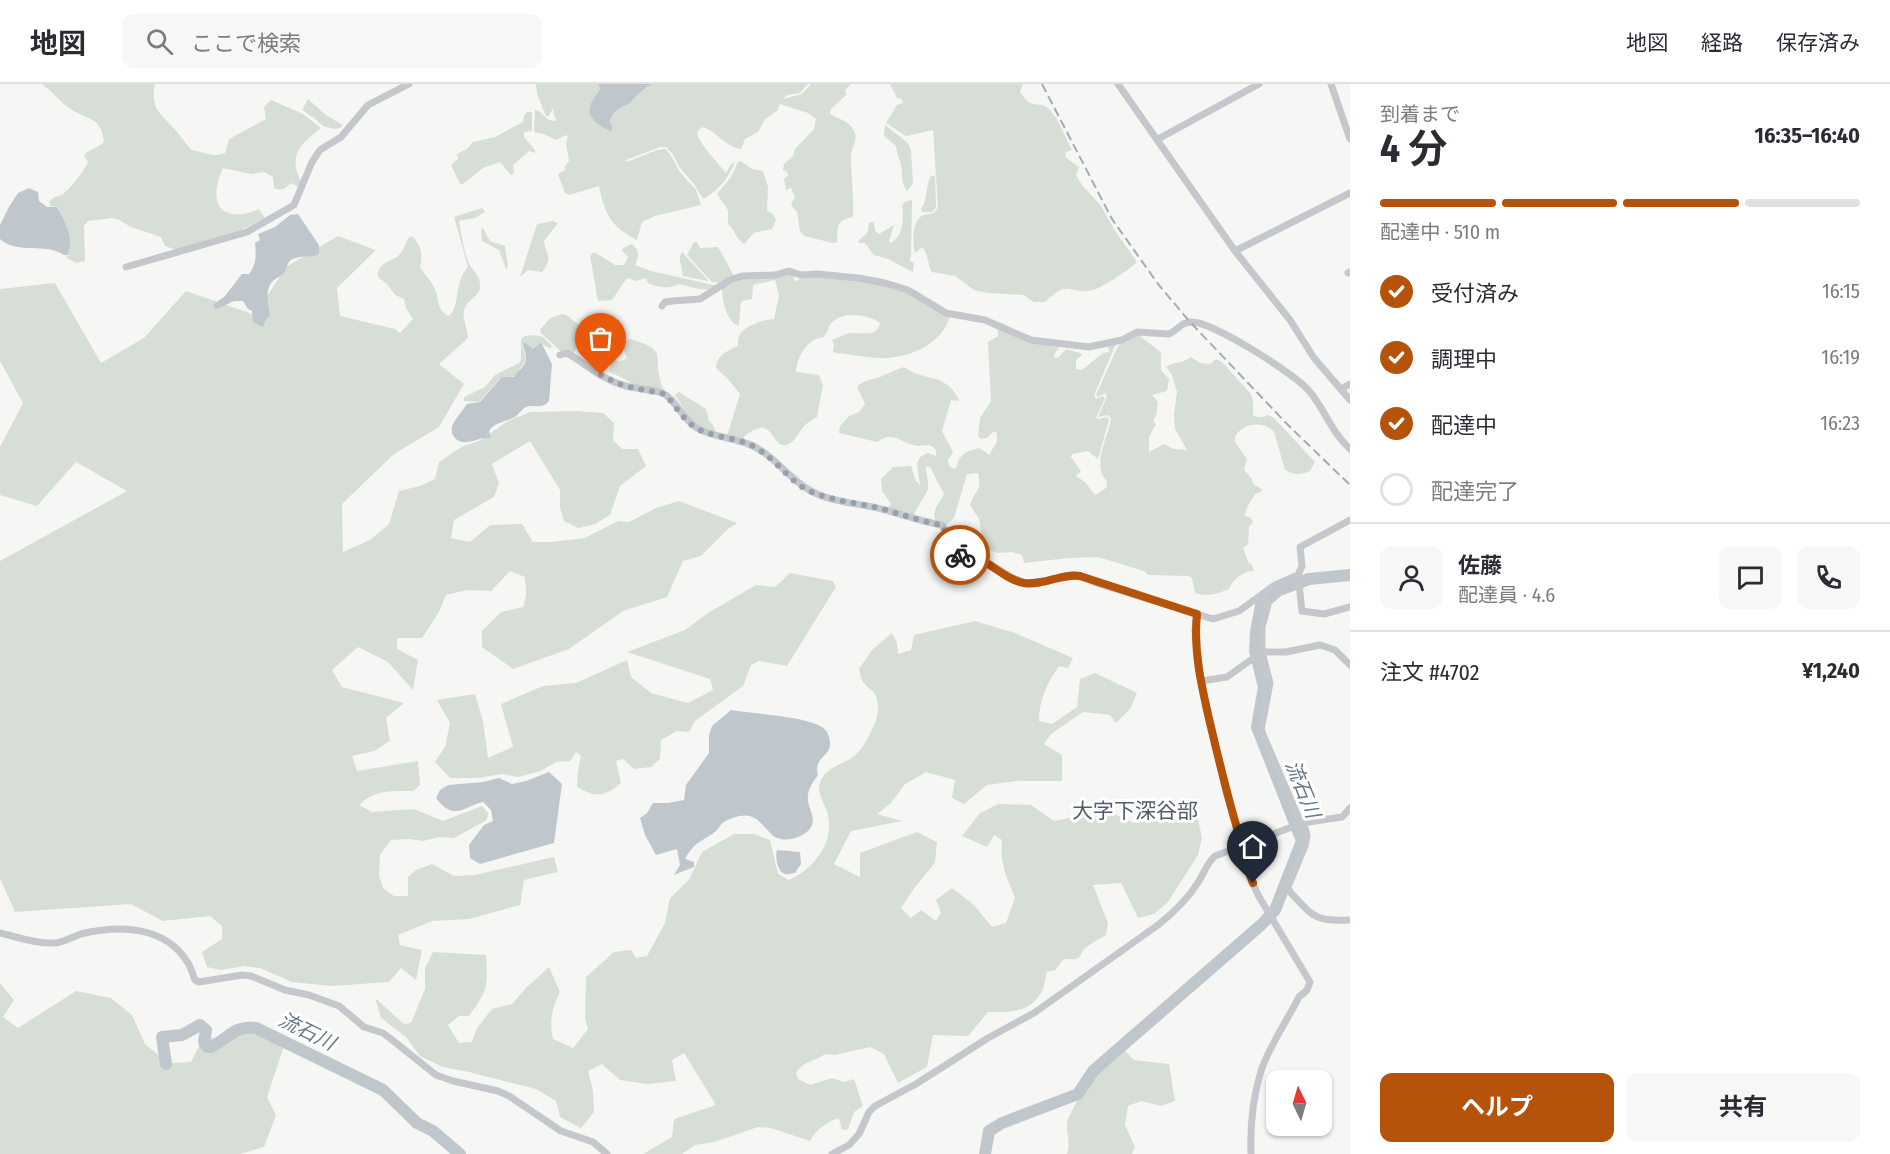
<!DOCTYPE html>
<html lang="ja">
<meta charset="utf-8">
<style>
:root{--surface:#fff;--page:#f7f7f7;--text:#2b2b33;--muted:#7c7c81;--line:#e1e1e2;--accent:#b45309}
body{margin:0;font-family:"Fira Sans Condensed","Noto Sans JP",sans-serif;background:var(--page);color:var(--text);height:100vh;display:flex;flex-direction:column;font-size:22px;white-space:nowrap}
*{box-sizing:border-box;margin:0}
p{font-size:20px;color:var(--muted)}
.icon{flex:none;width:33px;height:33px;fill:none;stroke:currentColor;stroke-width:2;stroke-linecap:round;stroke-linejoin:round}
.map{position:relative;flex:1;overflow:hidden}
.side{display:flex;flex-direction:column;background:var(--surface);width:540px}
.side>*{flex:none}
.needle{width:39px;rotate:355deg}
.tools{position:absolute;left:1266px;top:986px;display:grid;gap:12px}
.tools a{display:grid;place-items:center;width:66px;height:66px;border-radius:12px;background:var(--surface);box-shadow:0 2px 4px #0004;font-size:30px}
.pin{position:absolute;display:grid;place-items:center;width:51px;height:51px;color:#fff;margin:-62px -26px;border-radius:50% 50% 50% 0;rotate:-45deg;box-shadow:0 0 6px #0007}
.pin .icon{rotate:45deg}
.courier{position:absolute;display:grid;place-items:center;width:60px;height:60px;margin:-30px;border:4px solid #b45309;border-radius:50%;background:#fff;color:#222;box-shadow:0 2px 8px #0007}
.head em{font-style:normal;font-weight:700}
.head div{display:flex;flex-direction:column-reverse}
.head{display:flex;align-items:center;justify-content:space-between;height:102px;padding:0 30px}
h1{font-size:39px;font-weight:700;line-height:45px}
.bar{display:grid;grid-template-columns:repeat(4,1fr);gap:9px 6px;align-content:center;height:72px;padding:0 30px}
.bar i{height:8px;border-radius:4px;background:var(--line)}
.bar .on{background:var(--accent)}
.bar p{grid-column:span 4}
.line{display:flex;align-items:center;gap:15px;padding:0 30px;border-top:2px solid var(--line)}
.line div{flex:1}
.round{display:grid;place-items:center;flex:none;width:63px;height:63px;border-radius:12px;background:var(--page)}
ol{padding:0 30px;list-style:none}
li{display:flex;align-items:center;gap:18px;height:66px}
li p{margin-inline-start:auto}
li .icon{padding:6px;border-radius:50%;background:var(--accent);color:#fff;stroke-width:4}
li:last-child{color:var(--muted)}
li i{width:33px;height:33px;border:3px solid var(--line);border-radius:50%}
.action{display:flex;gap:12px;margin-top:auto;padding:12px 30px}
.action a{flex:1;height:69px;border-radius:12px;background:var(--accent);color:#fff;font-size:24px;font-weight:700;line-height:69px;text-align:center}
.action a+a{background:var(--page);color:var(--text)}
header{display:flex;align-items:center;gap:36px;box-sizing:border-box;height:84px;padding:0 30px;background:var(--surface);border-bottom:2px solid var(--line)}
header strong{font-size:28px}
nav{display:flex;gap:33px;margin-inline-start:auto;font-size:21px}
.search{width:420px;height:54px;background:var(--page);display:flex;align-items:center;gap:15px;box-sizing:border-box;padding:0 21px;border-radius:12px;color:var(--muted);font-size:22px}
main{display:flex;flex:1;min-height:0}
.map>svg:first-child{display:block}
.green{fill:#d7ded5}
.water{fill:#bfc7cd}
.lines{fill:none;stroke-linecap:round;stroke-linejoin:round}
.river{stroke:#bfc7cd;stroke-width:12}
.street{stroke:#c4c7cb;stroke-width:7}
.rail{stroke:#a6aab2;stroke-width:2;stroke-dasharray:9 4.5;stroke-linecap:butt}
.done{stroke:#98a0ac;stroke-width:6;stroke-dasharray:0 10.8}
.route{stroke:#b45309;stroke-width:8}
.labels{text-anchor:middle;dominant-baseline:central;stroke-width:6;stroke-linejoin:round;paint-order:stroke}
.water-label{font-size:20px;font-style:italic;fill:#667989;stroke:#fff}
.quarter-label{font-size:21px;fill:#545c6a;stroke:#fff}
</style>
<header>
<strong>地図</strong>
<div class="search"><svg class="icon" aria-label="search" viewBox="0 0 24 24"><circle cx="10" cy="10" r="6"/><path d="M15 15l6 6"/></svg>ここで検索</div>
<nav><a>地図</a><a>経路</a><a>保存済み</a></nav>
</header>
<main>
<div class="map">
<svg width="1350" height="1070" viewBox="0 0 1350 1070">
<rect width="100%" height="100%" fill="#f6f7f4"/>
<path class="green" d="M42,0H155C150,27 161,29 176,47C182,53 186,61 192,66C205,68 212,74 225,69L229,55L266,35L264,23L271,16L303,30L321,44C302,59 287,71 301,97L298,103L291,99C286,104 281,108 274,104L273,93L264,88L251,90L223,84C207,119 220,141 259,125L265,134L237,148L176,166L165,162L161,153L131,143L119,136L112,134L88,137L84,142L85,177L76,179L67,174C69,150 70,145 57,123L50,122C50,121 49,119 50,117C52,113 59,112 63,110C69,106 85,86 88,78L84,71C90,65 97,64 104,58C101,33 89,36 72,26C62,20 52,7 42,0Z
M536,0H598L600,5L593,17L610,38C615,20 624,26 634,15C640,8 645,5 653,0H808L800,9L787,11L783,15L802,10L811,0H851L845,6L846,11L831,25L830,30C838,35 849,37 853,45C860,55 851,62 851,72C851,92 854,112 853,133C833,136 839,146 837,158L833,159L804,152L800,147L797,128L791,121L795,113L791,104L786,106L784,95L788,92L787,88L783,86L784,80L793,72L795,65L814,45L816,35L808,29L780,20L777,27L765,35L758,48L745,55L741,65C725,63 717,47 702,43L697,48C697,58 719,80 726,89L731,80L735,78C728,95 719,106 703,115L694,100L680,84L672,69L666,63H660L626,76L627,78L657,66L666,65L672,73L679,87L696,106L701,121L655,132L642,138L637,156C612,144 604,129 599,102L569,111L565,109L558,90L565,86V82L569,77L566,59L568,53L566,51L556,56L544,50L534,48L535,26L539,27L549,36L555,37L557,35L555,34L553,24L549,32H546L537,10Z
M890,0H1023L1020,8C1023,12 1026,17 1030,19C1036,22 1043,19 1048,24C1059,34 1065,53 1072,66L1066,68L1065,73L1079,83L1076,91L1082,101L1101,122L1114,145L1137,178C1132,184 1100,205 1093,206C1066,211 1071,194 1045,218H1034L1023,211L987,209L974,206L955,192L932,188C927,180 929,170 922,163L915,169C912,159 912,134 924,131C927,130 931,130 934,129L938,123L933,46L906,52L886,39L897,21L903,19L902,15L897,14Z
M308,15L326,31L343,41L340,44L334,45L323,42L314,34L302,26Z
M527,28H532V47L524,48V53L535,66V69L529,67L513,81L514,89L511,91L500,78L483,84L463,100H460L451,81L458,75L457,70L467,65L473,58L495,53L523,38L524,31Z
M885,41L908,59L911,67L913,100L907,107C899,95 904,88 900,77C898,71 897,69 896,62L884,52Z
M741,77L752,85L763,87L768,103L767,127L773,130L776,136L772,145L754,149L744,160C736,155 735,146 728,140V126L717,110L731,93L738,78Z
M931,92H935L936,124L932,128H922L921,125C928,116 925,103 931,92Z
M912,116L911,173L909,176L914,179L913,188L888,175L874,171L865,159H859L858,157L868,148L869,138H874L875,147L879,150L894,141L889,157L890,159C903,154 904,134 902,122L905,118Z
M482,124L485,128L475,134L459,137C461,148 465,175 471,183C476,189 481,195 480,204C480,211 467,216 464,226C462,236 468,244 468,254L439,280L464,300L439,343L394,370L342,420L343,468L370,456L389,440L399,407L420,402L435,395L439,378L463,362L479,357L508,337L530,328L577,327L603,329L614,339L613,356L622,365H638L646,382L620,402L610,431L595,440L578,444L564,437L560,423V406L530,357L492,380L499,399L494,413L454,436L451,454L470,458L490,441L522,440L533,458H552L585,454L618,437L629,438L656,424L679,417L737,439L728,445L701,472L683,477L667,513L623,527L569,565L513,585L482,563V547L501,528L523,523L526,512L525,493L510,487L491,507L467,506L446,511L439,528L422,554H397V565L418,576L413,606L388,578L358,563L332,586L342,603L404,619L386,634L390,657L374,667L352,672L357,687L418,677L420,701L413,707C393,707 374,705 359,721L372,728L414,725L443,737L482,722L488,729L487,736L454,754L439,753L423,757L409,755L391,756L380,771L379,791L383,804L394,812H408V793L416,786L432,780L454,792L475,791L554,773L558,788L524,796L520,821L469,835L432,837L398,851L400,861L422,866L416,896L401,884L389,898L332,902L292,898L260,884L244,882L221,886L207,883L202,868L222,855V842L210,832L163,837L131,820L15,828L0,794V477L127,407L76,378L37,422L0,411V363L23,319L0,277V205L55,199L101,279L144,254L186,207L255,231L286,183L338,152L376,166L337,204L340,232L395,245L400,249L413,235L406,224L404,215L395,211L387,200L378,193C377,179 389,178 398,172C404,167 405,160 408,154L412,152C421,161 423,170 420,183C424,190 430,195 434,203C440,215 435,225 449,232C460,223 454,198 468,183L454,133Z
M553,137L558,139L544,157C546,172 554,173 542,188L528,186L520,193L537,140Z
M483,144L490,157L505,162L508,183L506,185L499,166L482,157L481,145Z
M694,158H697L700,164L718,163L734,192L721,199L712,198L687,171Z
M632,160C640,167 639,173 635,181L651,187L718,202C707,210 690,202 678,200C669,206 660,203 649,200L645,194L637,197L627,194L612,216L598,217L590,172L594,168L615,181H624L628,173L622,167L623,164Z
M682,168L708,196V197L682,192C684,183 676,177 682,168Z
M785,189L795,190L794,196L798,197L800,193L858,195L907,207L950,232C943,261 906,276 877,274C863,273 849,270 835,269L833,267L834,261L832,256C838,254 844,250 851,249C863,248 877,254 880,239C868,230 840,226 830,241C828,245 827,249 824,253C807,255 797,272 796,288L819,291L823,301L817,333C813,336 808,338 805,341C799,347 795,359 786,361C771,365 774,327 744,353V355L727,352L740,310L728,295L716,284C717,271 727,267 738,262C738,260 738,254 739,252C744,242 765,235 774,235L779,212L775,196L753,201L752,215L741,217L739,241L734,240C725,230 722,216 722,203L737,195Z
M563,230L568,232L581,243L579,260L571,274H568L541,249L540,246L550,234Z
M1002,245L1057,260L1059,264L1055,269L1054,274H1058L1066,265L1083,270L1076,276V285L1082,286L1103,269L1109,268L1108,261L1116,260L1094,311L1096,315L1103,312L1105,314L1096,334L1099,335L1107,333L1109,336L1098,375L1088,367L1072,370L1071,373L1081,387L1076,392L1085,398L1095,411L1106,404L1107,397C1091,382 1108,353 1111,335L1108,331L1098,333L1107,312L1105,309L1098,313L1096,311L1118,262L1137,249C1145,257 1153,261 1161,269V286L1169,295L1167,307L1152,311L1158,318L1156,332L1153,337L1156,340L1149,353V368L1164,360L1174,365L1187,366L1175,345L1174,330L1177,308L1172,291L1166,283C1174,277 1182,280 1191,273L1200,279L1210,280L1216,275L1222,278L1250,309L1253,316V331C1259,335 1263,333 1268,331L1274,334L1315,378L1310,387C1300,391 1295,391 1285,386L1274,348C1263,336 1242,339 1235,353V358L1247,375L1244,386L1252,395L1253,400L1262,405L1261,408L1255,410C1251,417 1245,425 1245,432L1251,434L1253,438L1249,443L1248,460L1243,464L1249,480L1251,479L1254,487C1243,487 1233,495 1229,505C1217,510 1208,513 1195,509L1192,494L1188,492L1148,491L1144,487L1098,473L1069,474L1024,479L1022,471L1012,468L998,469L984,464L979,435L970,421C975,405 982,410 978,389L967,390L954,434L945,442L936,439C931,425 939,421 944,410L930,383H926C926,390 929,398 928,405C925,415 916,421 914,433L888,423L891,420L882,407L881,395L893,383L911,382L915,395L920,401L917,379L920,373L928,369L936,372C936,368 937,366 933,363C929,360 924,362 919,362C903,361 893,345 877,358L839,349L840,342L849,332L859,328L865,320L857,303C864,295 870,297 880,293C888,289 895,286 904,283C926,299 943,287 959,315V317L951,316L942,347L953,368L948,376L949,382L954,385L957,383C959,369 967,368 979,364L990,371C992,362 1000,360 996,348H993L987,354L981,355L978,352L980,334L991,317L988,258L998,252V246Z
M534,251L543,253L553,263L549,264L540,259L533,265L526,259L522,261L526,276L515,292L500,295L479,318L464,317V313L485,303L495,291L519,279L521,276V255L525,252Z
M630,255C673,267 649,273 664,306C642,317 640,303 623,294C618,291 614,291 609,288L610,280L615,276L619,278L627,274L623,263L626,257Z
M679,308L706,325L709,337L713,341L717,351L692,338L675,311Z
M790,489L833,497L836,503L787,582L759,577L751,581L743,602L695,637L689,648L677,647L661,656L660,675L651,683L634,685L623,675L616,677L621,699C605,713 596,714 577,703L578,687L581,672L576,668L570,677L556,678L541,687L518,693L502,690L478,694H450L435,678L445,663L450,639L437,616L475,610L483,637L488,674L513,663L501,620L543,602L576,599L627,576L631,593L651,609L688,619L713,606L710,595L627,568L685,546L708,529L756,501L775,503Z
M975,537L1015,549L1073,574L1068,584L1059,582C1047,599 1039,616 1039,637L1052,640L1077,623L1080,595L1095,589L1137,609L1130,625L1116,639L1110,631L1083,628L1051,650L1044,660L1062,671V697H1017L987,701L964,720L952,714L955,696L926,688L905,700L891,719L877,730L902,737L851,747L834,780L860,793V769L917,748L937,758L935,779L915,803L901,824L911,834L921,826L936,837L941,829L936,816L952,804L974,821L992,843L1006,839L1015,814C1006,792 1000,780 1002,756L994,751L987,763L962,752L980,729L998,720L1031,721L1054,737L1105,726L1134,739L1185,718L1196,725L1202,754L1198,771L1168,818L1154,830L1138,834L1121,799L1093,801L1108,839L1106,851C1100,855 1093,858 1088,862C1076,870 1087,877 1064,875L1055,886L1047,888C1045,894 1045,901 1042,907C1031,929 1009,928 988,928L968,952L933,951L927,983L898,999L884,970L870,963L835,971L825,970C814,978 803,977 796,989L798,995L810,1001L832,994L844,998L854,995L863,1022L854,1028L848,1045L842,1046L839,1034C826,1038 816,1046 810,1057L771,1044L758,1043L714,1058L695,1061L682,1070H643L672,1053L674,1035L716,1021L684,969L672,976L676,997L647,1000L620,996L602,980L588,987L593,1007L594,1028L581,1044L560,1033L556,1017L536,1005L469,988L443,983L420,972L406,953L381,934L375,914L404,940L411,939L425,905V884L433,868L486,871C488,903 488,906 469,932H459L448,941L459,959L472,958L477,944L492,925L512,920L525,905L549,883L560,908C552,924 549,937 553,955L573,964L588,945L585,934L586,893L614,868L631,866L636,874L647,872L665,839L670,814L689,796L702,768L734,750H754L770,756L778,790L789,796C814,785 834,759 828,731C825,719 815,709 821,696C828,682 843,681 854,672C864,665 879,636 878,624C877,606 872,609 863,598C861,595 860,589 859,585L872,566L892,549L897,559L898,570L911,566L914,551Z
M0,899L14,916L3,933L18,944L76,907L111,914L132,931L145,960L168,979L191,978L205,950L223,959L242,944L271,953L283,965L267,1013L276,1031L264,1063L240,1070H0Z
M1125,967L1134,976L1169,980L1175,1017L1161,1022L1141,1017L1128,1022L1125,1041L1135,1063L1132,1070H1067C1071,1059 1066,1049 1067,1038C1068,1034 1071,1029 1073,1025C1084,1001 1100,977 1125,967Z"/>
<path class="water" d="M598,0H653C645,4 640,8 634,15C625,26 615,20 610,38L613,44L611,47C601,43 586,34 590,22C592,16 597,11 600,5Z
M29,104L38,108L39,117L47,123H57C65,137 75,155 67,171H64C44,158 18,171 0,155V141L9,123L18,109Z
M298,130L319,161V170C311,174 304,171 296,174C287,176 289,180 285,187C283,191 278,193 274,196C264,205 268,219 270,231L265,237L263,243L253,238L252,227L248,225L243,217H234L217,225L214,224V220L225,212L242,190H249C257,180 256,170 255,159L260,156L258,150L275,143L290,131Z
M523,259H526L533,265L540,259L542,260L552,280L549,317C542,326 535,320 526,323C522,325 519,330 515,333C505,338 495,338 489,347L491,354C481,353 477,357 467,358C457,360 448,350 453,340C456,334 463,326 467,320L480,318L502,293H514C517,287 526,282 526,275C526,270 523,263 523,259Z
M731,626C753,630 805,632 822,643C827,646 830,653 830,659C831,673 813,673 818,691C814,697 809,703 808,711C806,724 819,734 809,746C800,755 781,760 771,750C758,736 753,727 733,734C730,735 726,736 724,738C720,740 719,745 715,748C700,759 695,757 685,775L694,778V783L674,791L680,781L677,765L656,771L645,751L640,734L647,729L653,719H668L684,716L686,701L709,669V651L712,642Z
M549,688L562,700L554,759L480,780L470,774L469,761L484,741L493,737L491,726L483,718C461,724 454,737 436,714L440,706L448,701L483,698L499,694L512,700L526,697Z
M777,766L800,768L801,780L795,789C792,789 788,791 785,790C777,788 775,772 777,766Z"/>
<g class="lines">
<path class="river" d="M166,980L162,953L182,951L200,941L206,946L204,958L207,963H211C229,954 235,941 256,944L383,1006L417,1039L433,1047L460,1070
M985,1070L989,1047L1002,1039L1078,1010L1093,987L1261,841L1275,826L1302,757L1257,643L1264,603L1255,567L1256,548L1261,521L1279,506L1309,495L1350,491"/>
<path class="street" d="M1118,0L1235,167L1290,236L1314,274L1350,316
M1331,0L1350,55
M1158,55L1259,0
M1235,167L1350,109
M126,183L247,148L294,121L312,78L320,66L341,53L368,21L409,0
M1348,189L1350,188
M662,222L665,218L672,217L700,215L730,196L742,192L775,191L789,187L801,191L817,190L858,194L885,199L908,206L946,229L985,236L1031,256L1089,263L1122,256L1137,248L1169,250C1178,246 1181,238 1192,238C1213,238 1297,291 1310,308C1325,326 1332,349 1350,365
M560,271L567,269C586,280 604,297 626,302C638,305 651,305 662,309C675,314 683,336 697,344C714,354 735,353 753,362C774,372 787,392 806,404C828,419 864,419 889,427C908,432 923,438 942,441L946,447L947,463L952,468L982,475L1011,493L1025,499L1046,497L1071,491L1080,492L1099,500L1213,535L1239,527L1275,501L1298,491L1302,482L1300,463L1350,436
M1341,305L1350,300
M1298,491L1302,527L1324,530L1350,523
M1263,511L1268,521L1262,543V568L1270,599L1261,646L1297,730L1305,744L1307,752L1305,762L1288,803L1290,808C1313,832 1314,838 1350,836
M1197,530L1195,546L1201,598L1226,708L1242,761L1248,788L1258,811L1310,898L1307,906L1299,913C1287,937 1269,962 1261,987C1253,1013 1250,1043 1251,1070
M1201,597L1227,593L1262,568H1286L1320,561L1335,566L1350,581
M0,849C17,853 37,860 55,859C64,858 72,853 81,850C119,841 165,841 188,879C191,884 193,891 195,896L199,898L242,891L251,892L285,906L309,911L339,922L364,943L383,949L391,955L436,991L453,997L498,1007L509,1012L561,1047L593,1058L607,1070
M832,1070L849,1061L859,1050L869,1028L875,1022L916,1000L988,954L1034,929L1158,841C1173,829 1187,816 1197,800C1204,790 1206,780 1215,772L1302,739L1342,733L1350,724"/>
<path class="rail" d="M1042,0L1112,135L1158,200L1190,238L1288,341L1350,401"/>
</g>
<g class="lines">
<path class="done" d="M601,291L624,302L665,310C676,322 683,336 696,344C715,355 737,352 756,364C776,375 789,397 809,407C835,418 863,419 889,427C907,432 923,438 942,441C951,455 940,464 960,471"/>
<path class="route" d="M960,471C987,471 1001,495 1024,499C1043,502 1062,489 1080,492L1197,530C1193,567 1202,604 1210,639C1219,677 1228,714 1239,751C1244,767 1246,784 1253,799"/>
</g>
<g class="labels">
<g class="water-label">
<text transform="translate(1303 705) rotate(68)">流石川</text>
<text transform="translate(307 947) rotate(26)">流石川</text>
</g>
<g class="quarter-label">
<text x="1135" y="727">大字下深谷部</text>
</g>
</g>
</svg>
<div class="tools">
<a><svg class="needle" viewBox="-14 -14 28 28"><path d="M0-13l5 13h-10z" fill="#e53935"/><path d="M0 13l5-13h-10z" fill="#7c7c81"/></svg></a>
</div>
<div class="pin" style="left:601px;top:291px;background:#ea580c"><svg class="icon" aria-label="bag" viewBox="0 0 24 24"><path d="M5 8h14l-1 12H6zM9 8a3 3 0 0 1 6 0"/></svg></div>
<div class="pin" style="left:1253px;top:799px;background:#1f2937"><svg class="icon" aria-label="home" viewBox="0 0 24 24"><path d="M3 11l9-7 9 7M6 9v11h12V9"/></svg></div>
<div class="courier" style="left:960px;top:471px"><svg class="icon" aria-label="bike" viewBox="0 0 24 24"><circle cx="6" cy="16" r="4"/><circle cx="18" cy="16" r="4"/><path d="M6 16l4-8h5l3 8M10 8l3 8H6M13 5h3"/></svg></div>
</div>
<section class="side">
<div class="head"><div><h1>4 分</h1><p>到着まで</p></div><em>16:35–16:40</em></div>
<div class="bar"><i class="on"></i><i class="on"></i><i class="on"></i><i></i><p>配達中 · 510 m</p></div>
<ol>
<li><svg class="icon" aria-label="check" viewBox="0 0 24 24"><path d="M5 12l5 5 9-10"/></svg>受付済み<p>16:15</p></li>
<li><svg class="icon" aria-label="check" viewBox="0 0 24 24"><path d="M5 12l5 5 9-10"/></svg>調理中<p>16:19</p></li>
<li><svg class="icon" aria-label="check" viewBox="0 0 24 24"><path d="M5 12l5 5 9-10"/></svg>配達中<p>16:23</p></li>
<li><i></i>配達完了</li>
</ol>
<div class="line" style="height:108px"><a class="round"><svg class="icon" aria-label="person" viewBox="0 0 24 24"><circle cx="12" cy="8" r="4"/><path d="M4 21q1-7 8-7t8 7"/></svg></a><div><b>佐藤</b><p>配達員 · 4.6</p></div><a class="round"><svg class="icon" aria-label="chat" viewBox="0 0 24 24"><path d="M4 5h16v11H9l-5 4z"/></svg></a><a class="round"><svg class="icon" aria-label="phone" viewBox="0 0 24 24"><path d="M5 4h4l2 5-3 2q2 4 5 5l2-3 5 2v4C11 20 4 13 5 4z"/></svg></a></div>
<div class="line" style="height:78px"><div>注文 #4702</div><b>¥1,240</b></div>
<div class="action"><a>ヘルプ</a><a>共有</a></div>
</section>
</main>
